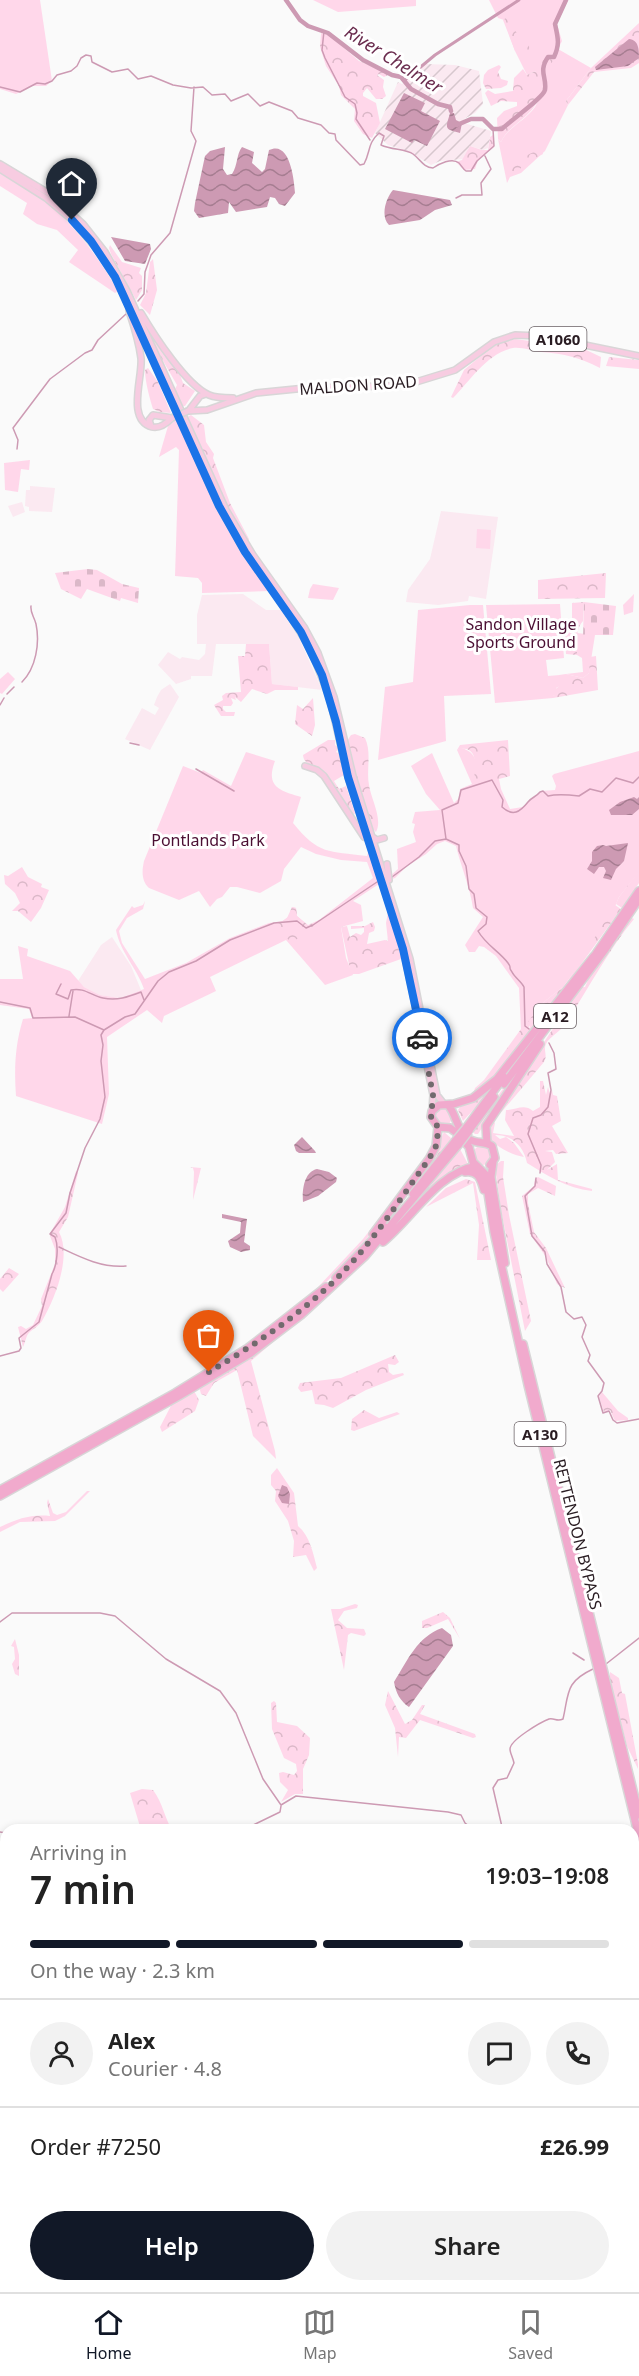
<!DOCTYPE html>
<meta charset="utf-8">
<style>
:root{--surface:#fff;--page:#f2f2f2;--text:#222;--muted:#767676;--line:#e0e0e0;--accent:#111827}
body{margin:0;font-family:"Noto Sans",sans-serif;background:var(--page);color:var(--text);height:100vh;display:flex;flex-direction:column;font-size:22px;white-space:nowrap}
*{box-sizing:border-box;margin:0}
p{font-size:20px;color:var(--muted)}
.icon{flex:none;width:33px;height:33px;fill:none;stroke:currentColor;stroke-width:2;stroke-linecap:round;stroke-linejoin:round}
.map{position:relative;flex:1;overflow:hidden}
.details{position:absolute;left:0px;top:1824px;width:639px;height:468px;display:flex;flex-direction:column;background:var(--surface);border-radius:18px 18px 0 0;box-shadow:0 3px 9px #0003}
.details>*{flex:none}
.pin{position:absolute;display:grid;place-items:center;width:51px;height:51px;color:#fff;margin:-62px -26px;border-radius:50% 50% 50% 0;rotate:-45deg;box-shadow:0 0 6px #0007}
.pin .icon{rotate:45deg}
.courier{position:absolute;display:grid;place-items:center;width:60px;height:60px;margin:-30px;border:4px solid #1a73e8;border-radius:50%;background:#fff;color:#222;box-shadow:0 2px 8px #0007}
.overview em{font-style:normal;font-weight:600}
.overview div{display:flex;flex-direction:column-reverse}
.overview{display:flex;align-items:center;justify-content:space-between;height:102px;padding:0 30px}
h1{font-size:39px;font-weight:600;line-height:45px}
.bar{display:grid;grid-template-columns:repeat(4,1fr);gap:9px 6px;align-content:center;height:72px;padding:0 30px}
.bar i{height:8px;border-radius:4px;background:var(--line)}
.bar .selected{background:var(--accent)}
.bar p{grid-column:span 4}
.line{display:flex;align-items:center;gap:15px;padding:0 30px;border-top:2px solid var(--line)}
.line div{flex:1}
.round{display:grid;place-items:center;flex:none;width:63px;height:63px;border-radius:32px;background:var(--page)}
.cta{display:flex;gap:12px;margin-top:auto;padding:12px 30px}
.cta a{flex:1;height:69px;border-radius:36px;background:var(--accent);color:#fff;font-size:24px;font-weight:600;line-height:69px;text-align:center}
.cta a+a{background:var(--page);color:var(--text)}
.menu{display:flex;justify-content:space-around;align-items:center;height:84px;border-top:2px solid var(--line);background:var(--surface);font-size:16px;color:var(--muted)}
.menu a{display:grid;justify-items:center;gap:3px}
.menu .selected{color:var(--accent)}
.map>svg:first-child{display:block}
.built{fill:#fbe9f1}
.industrial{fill:url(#industrial-furrows)}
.green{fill:#ffd7ea}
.forest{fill:url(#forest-crowns)}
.cemetery{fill:url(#cemetery-stones)}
.water{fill:url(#water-waves)}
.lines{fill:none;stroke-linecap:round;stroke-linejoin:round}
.stream{stroke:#cd9ab3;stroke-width:1.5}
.canal{stroke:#cd9ab3;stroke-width:3}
.river{stroke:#cd9ab3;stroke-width:4.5}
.primary-casing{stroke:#d8d6d7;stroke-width:8}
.highway-casing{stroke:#d8d6d7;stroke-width:10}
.primary{stroke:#f7cce1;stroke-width:5}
.highway{stroke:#f1aacd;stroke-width:7}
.primary-bridge-casing{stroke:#d8d6d7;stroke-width:8;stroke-linecap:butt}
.highway-bridge-casing{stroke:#d8d6d7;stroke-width:10;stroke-linecap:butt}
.primary-bridge{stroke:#f7cce1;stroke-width:5}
.highway-bridge{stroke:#f1aacd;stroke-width:7}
.done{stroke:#726a6e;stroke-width:6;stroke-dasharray:0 10.8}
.route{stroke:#1a73e8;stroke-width:8}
.labels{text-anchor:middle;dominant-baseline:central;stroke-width:6;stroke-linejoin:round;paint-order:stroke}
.shield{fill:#fff;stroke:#696064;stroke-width:1.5}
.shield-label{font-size:15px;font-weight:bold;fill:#291c22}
.street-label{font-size:16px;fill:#291c22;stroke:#fff}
.park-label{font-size:16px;fill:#4b0f33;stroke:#fff}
.water-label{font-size:18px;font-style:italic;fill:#6b2d4f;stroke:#fff}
</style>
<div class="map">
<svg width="639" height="2292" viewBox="0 0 639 2292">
<defs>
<pattern id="industrial-furrows" width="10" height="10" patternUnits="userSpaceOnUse" patternTransform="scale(1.5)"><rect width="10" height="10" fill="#fbe9f1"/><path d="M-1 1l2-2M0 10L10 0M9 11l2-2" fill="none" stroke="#d7c7ce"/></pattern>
<pattern id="forest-crowns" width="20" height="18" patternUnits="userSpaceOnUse" patternTransform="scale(1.5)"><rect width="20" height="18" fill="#ffd7ea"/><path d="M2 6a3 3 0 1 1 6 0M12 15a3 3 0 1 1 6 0" fill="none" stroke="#dbb8c8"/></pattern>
<pattern id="cemetery-stones" width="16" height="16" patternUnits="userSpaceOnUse" patternTransform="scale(1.5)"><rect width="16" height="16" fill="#ffd7ea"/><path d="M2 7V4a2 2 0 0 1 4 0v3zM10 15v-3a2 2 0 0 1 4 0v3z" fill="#dbb8c8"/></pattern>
<pattern id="water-waves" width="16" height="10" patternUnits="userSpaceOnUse" patternTransform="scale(1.5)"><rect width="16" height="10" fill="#cd9ab3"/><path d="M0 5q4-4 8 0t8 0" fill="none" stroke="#a67d91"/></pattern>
</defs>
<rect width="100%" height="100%" fill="#fafafa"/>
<path class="built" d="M30,486L55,488L52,512L29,511V507L25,506L26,490H30Z
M22,502L25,512L13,517L8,506Z
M441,511L498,517L486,599L469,596L468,601L438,605L406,602L408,590L430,559Z
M243,594L266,610H281L300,640L322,690L272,684L269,644H216L212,676H191V679L176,684L158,665L168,652L180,659L182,657L199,660L205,654L206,644H197V615L202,595Z
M170,684L179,697L150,750L125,739L142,708L155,715L159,708L154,705L157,697L161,690Z
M112,937L131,966L141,990L120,998L100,995L84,987L78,981L101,945Z"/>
<path class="industrial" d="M426,64L455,65L479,71L483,104L475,113L464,119V123L491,131L488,148L483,150L470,146L464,159L440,161L431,165L408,151L388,145L375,133L398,82L402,84Z"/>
<path class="green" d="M0,0H40L52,81L46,86H32L16,94L0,89Z
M313,0H416V6L338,12Z
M489,0H568L557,24L562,41L558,49L591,68L566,101L568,105L545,151L521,173L510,177L507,183L498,139L501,142C508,127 525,121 535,107C542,95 543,85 546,71H536L527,75L515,51L504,20L498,18Z
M0,173C54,198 89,241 118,291L115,293L69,262L78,250L57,230L37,224L23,214L27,203L0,186Z
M176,420L229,531L269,591L202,593V583L198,578L175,576L179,450L176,447L159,457L168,426Z
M30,460L29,470L21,469L18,492L5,490L4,463Z
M477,529L491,530L490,549L476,548Z
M313,584L339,588L333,600L308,598L310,589Z
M634,594L633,612L624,615L623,605Z
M560,604L564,658L546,660L548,676L560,675V686L556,688L559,691L557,695L553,696V698L495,703L486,605Z
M470,605H483L491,694L444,696L446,741L378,760L385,687L413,682L418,610Z
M577,633L595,635L589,673L583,678L566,674L583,672L582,658L577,655Z
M8,672L15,679L2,694L0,693V679Z
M461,748C479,752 477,768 478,783H493L498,789H501L510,809L523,807L541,791L555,790L556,786L552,776L554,774L639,751V872L619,897L614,909L575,970L564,986L539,1006L528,1029H521L519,988L496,956L484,947L479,946L475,952H469L465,945L483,917L473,908C470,887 461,867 456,846L445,841L437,844L426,854L406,867L395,878L379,884L353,901L361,905L363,921L341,927L346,958L353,975L325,985L286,940L210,977L216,991L164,1016L162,1023L147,1010L107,1037L109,1094L102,1124L16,1096C14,1069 15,1045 23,1019L32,1018L29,1009L0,1005V979H23L18,946L28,949L27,956L70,971L84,987L100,995L120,998L144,989C137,968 120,952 116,930L132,906L134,908L143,905L145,901L143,909L127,918L119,931L122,943L145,979L186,963L230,938L269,923L283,921L289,916L292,907L296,908L297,916L308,926L319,920L373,878L367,862L341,860L316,854L301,847L284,869L281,881L260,893L237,887H230L222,897L217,899L210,907L199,891L179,900L149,888C141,881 142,870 144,861L183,766L201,773L203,770L231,786L246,752L275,761C265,787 280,791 301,797L293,823C319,855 328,851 367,856L369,850L389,877L398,869L397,849L416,842L413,832L415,824L412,823L415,812L440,810L426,794L411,766L432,753L454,803L459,798L460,789L472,784L457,750Z
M434 1117a9 9 0 1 1 18 0a9 9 0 1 1-18 0Z
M473 1155a10 10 0 1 1 20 0a10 10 0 1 1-20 0Z"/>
<path class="forest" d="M506,18L522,40L528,43L530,50L527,52L520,50L515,51L503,20Z
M639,23V63L631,68L594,72L568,105L566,101L591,68Z
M321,33L329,35L359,61L387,73L388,75L384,77L379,74L377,75L384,80L383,87L386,96L382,99H376L367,88L363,93V96L376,103L380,123L372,138L363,134L354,121L355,109L341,95L339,86L326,66L320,47Z
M554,59C542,77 546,91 534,107C524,121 508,127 501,142L498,139L497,118L504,111L517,106V102L501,101L491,106L485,93L488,90L495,94L513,91L514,78L523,69L527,75L536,71L543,60Z
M499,65L501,67L498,72L501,79L508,81L507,85L501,88L486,89L483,83L484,75L488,70Z
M493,135L494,147L478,160L475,169L464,170L456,162L462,160L470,146L482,150H488L490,137Z
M538,150L542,151L543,154L523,164L518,173L506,175V173L517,160Z
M110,245L122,262L141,268L139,273L142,276V290L136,300L111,254L109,248Z
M153,259L157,290L150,315L140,305L146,293L150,262Z
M515,339L582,348L601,357L600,368C579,357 565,354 541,352C533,351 522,347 513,348C487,353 470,381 453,398L451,397L464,370L494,345Z
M154,340L179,372L183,383L195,391L185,406H182L175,389L177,385L155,347Z
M609,357L639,360V369L606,366Z
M148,368L158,382L171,413L160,412L153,409C150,399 145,382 145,370Z
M191,415L204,425L206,442L214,454L213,458L230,503L249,539L248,544L218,488L187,417Z
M606,573L605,598L538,599V580Z
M584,602L583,621C575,630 577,643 577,655L566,654L564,627L572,626V603Z
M246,644H269L272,684L298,687V690H275L267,694L252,689L241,702L235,697L236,700L231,698L233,703L231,706H223V709L226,712H235L234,716H221L214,705L223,700L222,696L226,693L241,692L238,656H245Z
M596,656L598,690L553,698V696L558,693L556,689L560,685L559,675L566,674L583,678L589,673L590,657Z
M313,698L315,725L312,736L295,724L297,705L303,709Z
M355,734L365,738C372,753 366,770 369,785C371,799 383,819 376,832L370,826L349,752L347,741L351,735Z
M328,740H335V745L339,748L336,752L340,754L344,775L334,781L339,789L346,786L355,813L353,816C343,801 334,780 319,769C312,763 304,765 303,755Z
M508,740L510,776L499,779L501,789H498L493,783H478L473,781C477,768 478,743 457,750L460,745Z
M22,867L28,877L42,884L41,887L49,890L41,908L31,922L18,911H12L20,903L15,893L5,884L4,875L8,876Z
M639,871V883L622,908L616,904L619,897Z
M615,905L621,909L533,1031L488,1085L472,1097L475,1088L484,1080L521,1029H529L530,1027L528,1022L539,1006L565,985Z
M292,907L296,908L297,916L308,925L319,920L320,923L309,935L291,941L286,938L284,931L276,925L287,918Z
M388,912L403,954L401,959L359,974H351L341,927L347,926L350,937L356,933L361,935L364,932V928L351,929V926H365L373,922L375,927L374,931L369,933L367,944L385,940L388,941L386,923Z
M630,917L634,919C607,952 588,990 565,1024C560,1032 548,1038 546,1044C543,1051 548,1055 544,1062L499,1115L520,1079L580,987H585L591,973Z
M540,1081H543L546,1095L548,1087L550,1094L552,1090L553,1095L557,1096L561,1121L552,1126L568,1153L556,1154L553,1150L545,1151L552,1152L555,1162L547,1170L557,1164L558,1180L592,1189V1191C566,1188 548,1176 527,1163C524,1147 513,1135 495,1135L500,1139L506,1137L514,1143L524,1157C514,1156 493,1146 489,1136C488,1131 491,1125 493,1121L495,1123L493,1133L514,1136L505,1120L506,1110C516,1110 524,1103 533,1111L540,1107Z
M508,1082L511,1084L478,1134H475L472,1131Z
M487,1091L489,1093L463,1121L458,1110L460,1107L475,1101Z
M444,1132L451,1138L450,1141L429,1167L428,1165Z
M460,1149L468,1164L452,1171L428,1190L437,1176Z
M501,1161H504L503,1177L509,1215L531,1321L525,1331L501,1210L496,1174L497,1164Z
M190,1167L201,1168L193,1200L194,1172L193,1168Z
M76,1171L78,1173L68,1217L59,1232C72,1256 55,1299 42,1321C38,1327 32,1329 28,1334C26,1337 25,1343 23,1347L18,1327L21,1326L26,1329L33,1325L42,1306L41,1299L55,1264V1249L50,1236L52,1230L65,1207Z
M538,1177L556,1186L555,1196L538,1188L528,1194V1203L534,1232L546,1248L565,1288L557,1284L546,1257L530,1234L522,1196L534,1186L535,1179Z
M466,1179L475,1182L491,1260H477L479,1225L473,1183L426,1207L446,1188Z
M384,1212L387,1213C363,1246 335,1276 304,1302L363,1239Z
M9,1268L19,1274L3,1292L0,1289V1279Z
M280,1336L251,1361L275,1451L276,1459L253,1436L237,1370L214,1383L206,1396L201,1394L199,1386L276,1337Z
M395,1355L399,1362L395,1365L388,1364L389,1372L393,1375L403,1373L404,1375L366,1390L333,1408L324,1405L315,1404L312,1390L301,1392L298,1388L300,1383L341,1378Z
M193,1389L199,1400L195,1411L162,1432L160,1427L174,1400Z
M602,1392L618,1411L628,1418V1420L615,1421L610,1410L604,1412L599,1397Z
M364,1410L379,1418L397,1412L400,1414L354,1431L351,1430L352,1419Z
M277,1468L294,1493L298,1526C310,1536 313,1553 317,1568L314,1571L306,1555L293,1557L294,1541L288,1521L275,1501L276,1491L271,1485V1475Z
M87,1491H90L65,1516L55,1521L20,1522L0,1532V1527C17,1519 31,1514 50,1516L47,1503L48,1499L53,1513L57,1515L66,1512Z
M355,1604L358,1605L357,1608L344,1611L338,1620L347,1628L364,1629L366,1634L364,1636L351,1633L348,1635L344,1670L331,1609H340Z
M443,1612L450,1618L460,1639L448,1619L427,1628H422V1621Z
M15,1639L19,1655V1676L15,1674L12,1664L15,1659L14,1647L11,1646Z
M610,1672L619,1678L622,1693L625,1694L638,1764V1769L627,1746L610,1680Z
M388,1691L405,1724L412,1720L422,1705H425L420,1714L475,1734L476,1737L473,1738L420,1720L406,1738L399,1737L398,1757L395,1728L385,1705Z
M274,1701L276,1703L277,1722L297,1726L310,1738L309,1755L303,1769V1794H295L281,1802L288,1790L280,1782L279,1773L283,1772L294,1775L297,1771L296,1764L284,1758L272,1729L271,1703Z
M142,1789L153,1790C163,1803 164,1817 172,1830H141L130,1793Z"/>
<path class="cemetery" d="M88,569L97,570L122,584L139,588L138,603L121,598L120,601L87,589L81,599L61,589L55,573Z
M584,602L616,606L613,635H583Z"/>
<path class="water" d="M629,39C639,40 639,50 639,58L628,66L596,70L595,67Z
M404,93L425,103L421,111L440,121L427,146L414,140L412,143L385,129Z
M450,113H454L456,120L462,123L460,133C443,129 446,128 450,113Z
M225,147L223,169L227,175L232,174C238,165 236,155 242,147L254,152L252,163L262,172L265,169L269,150C290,140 294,179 295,193L285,206L279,204L275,198L270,197L267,207L236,212L229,202L228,213L199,218L194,211L195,203L205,156L210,151Z
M393,190L450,200L452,205L435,210L420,220L389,225C380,216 386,198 393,190Z
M111,237L150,244L151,249L145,264L125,261Z
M634,797L637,799L639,797V809L632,815H611L609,810L620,802Z
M628,843L624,861L616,869L611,880L603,878L606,871L604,867H599L594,874L587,869L592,861V852L597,846L603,845L606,846Z
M302,1137L315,1151L316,1153H299L296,1151L294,1145Z
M317,1169L329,1172L337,1178L336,1182L318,1196L303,1202C302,1190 304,1172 317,1169Z
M222,1214L247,1219L244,1242L250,1246V1250L241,1252L230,1247L228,1241L240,1233L241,1222L222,1218Z
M282,1485L287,1487L290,1494L289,1504L282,1503L278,1496Z
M442,1628L451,1635L453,1646L409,1707C400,1701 396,1693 394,1682C408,1660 417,1637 442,1628Z"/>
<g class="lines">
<path class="stream" d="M324,31L322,50L325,58L345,97L355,104L357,113L356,119L370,140
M0,87L20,92L37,83L45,84L52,81L57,75L71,71L77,66L81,58L86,55L91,56L92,62L112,72L128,69L138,79L151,76L173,85L191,88L203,87L212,95L225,94L231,101L248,94L260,106L269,102L292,111L298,118L321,125L329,133L335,134L336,140L360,165L364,164C371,151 367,144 379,133L384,136L381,145C392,150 406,149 413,154C421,160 423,167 433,168C439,164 452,157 459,163C461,165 463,169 466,171H471L477,161L494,146L493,129
M456,198L462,195H482L481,183L491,169L485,156
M138,301L144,294L145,272L151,255L170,233L196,141L191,131L194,87
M17,449L18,440L13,428L50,379L85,353L92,350L98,340L126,314
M22,682C36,668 40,643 36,624C34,616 30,613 31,606
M7,694L14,687
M0,705L4,698
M130,743L139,745
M196,769L234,791
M392,877L419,857L435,841L446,839
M61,984L56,994L68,999L71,990C84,987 92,996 103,998C117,1001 128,997 141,992L144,1000
M0,1002L30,1008L33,1018L75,1017L104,1030
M69,1016L73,991
M529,1029L525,1026L524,987C521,981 515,978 512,972C507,965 513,970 508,963C499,951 486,945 478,931L486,924L487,917L476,908L474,894L469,889L466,866L459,851V845L446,839L442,810L458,803L461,790L492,780L503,800L502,807C513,817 520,812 528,802C532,797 536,797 540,792L543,791L548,796C556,794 571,795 579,796L590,789L602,792L616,778L633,783L639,777
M540,1173L541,1165L528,1134L533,1118L541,1115L548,1107L551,1090L548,1073L556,1069L554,1053L549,1043
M536,1178L535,1186L525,1196L532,1236L545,1252L547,1264L561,1287L566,1312L574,1319L582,1317L586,1325L582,1337L590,1355L588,1361L604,1383L602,1391L598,1396L603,1413L609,1411L613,1420L617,1423L639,1419
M59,1247C80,1257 101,1268 126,1266
M0,1356L19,1351L21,1348L19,1338L39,1322L52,1274C57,1265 59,1247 55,1237L50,1234L66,1213L70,1193L85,1148L100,1119L105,1097L101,1061L103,1045L101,1035L104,1030L125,1017L135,1014L158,981L169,972L196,961L230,940L274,923L297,921L306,928L313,925L377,882
M0,1622L12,1613H100L115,1616L166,1659L220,1691L236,1713L263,1779L281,1805L296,1796L448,1812L461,1815L465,1823L473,1829
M573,1653L584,1660
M606,1664L639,1638
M243,1830L280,1812L281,1806
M471,1830L485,1827L493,1830
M500,1830L502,1827L493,1788L498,1780L507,1778L514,1763C513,1758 510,1753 510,1749C510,1740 541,1722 549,1719C555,1718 557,1722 563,1719C569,1693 565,1682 593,1669
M0,1832L6,1833
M633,2108L639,2102
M0,2165L6,2167
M633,2189V2202
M633,2212L636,2219L633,2233
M0,2253L6,2256
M583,2292L586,2286"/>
<path class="canal" d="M405,80L435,55L519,0"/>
<path class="river" d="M286,0L300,20L308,26L328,33L363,60L392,75L401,77L411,89L438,104L450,107L451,111
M457,125L471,119H483L493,129H502C511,120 543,98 545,90C547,76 538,72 548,57H554C560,44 558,38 555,24L566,0"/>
<g class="primary-casing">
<path id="primary" d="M0,164L50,194L83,224L105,252L127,291L226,510L253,555L304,627L318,653L334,697L353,776L410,959L437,1095L444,1104
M0,169L46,198L72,220L99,252L120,286L219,506L245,552L285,608L311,650L330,699L348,777L394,919
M129,311C134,326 139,342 141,358C143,377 126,420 152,427C160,429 167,423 172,418
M141,313C154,335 186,385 209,395C216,398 225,398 233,398
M190,409L200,396L206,394
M188,411L207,410L256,393L306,388L387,386L416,382L455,370L494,342L515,335L541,336L639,356
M151,426L149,420L153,415L172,418
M305,766L317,770L324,776L364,837
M371,836L377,840L384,838
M387,864L389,880
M403,948L418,1018
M421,1036L433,1095L432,1111"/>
</g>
<g class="highway-casing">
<path id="highway" d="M594,956L497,1079L473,1098L454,1104L439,1105L432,1111L431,1117L438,1127L450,1128L457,1133L469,1147L473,1162L485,1174L494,1232L528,1385L639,1837
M593,958L639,891
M504,1084L604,951L639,899
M448,1105C457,1115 455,1128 469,1139C476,1144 485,1141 492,1146L495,1158L490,1165
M466,1128L504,1077
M470,1129L494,1097
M487,1143L486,1126L540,1044
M493,1162L491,1177L505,1263
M465,1172C478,1170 481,1179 484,1190
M413,1194L456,1140
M373,1234L429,1159L436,1146L438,1127
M383,1242C413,1217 438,1172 477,1166
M336,1278L385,1227
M523,1344L639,1815
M0,1490L175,1393L248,1348L326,1287
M0,1496L179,1396L251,1353L301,1315L365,1256L459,1144"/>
</g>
<use href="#primary" class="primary"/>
<use href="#highway" class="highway"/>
<g class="primary-bridge-casing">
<path id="primary-bridge" d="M172,418L188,411"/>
</g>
<g class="highway-bridge-casing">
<path id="highway-bridge" d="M456,1140L466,1128
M459,1144L469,1131"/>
</g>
<use href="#primary-bridge" class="primary-bridge"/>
<use href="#highway-bridge" class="highway-bridge"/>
</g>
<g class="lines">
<path class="done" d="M209,1372C261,1341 315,1305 355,1259C382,1228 405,1192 429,1159L436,1146L438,1132V1127L431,1118L433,1095L422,1038"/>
<path class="route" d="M72,220L91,241L115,277L219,506L245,552L301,632L322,675L336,722L348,777L403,949L422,1038"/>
</g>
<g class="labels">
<g class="shield">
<rect x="529.5" y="327" width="57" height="24" rx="4.5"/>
<rect x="534" y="1004" width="42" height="24" rx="4.5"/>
<rect x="514.5" y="1422" width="51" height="24" rx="4.5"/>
</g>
<g class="shield-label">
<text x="558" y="339">A1060</text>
<text x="555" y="1016">A12</text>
<text x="540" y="1434">A130</text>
</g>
<g class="street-label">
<text transform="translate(358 385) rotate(-4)">MALDON ROAD</text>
<text transform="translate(578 1534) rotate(76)">RETTENDON BYPASS</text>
</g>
<g class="park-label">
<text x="521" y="624">Sandon Village<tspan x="521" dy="18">Sports Ground</tspan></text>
<text x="208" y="840">Pontlands Park</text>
</g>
<g class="water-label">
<text transform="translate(394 59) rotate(32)">River Chelmer</text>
</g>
</g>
</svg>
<div class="pin" style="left:209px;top:1372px;background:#ea580c"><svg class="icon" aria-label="bag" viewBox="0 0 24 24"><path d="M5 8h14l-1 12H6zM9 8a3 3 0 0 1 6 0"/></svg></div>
<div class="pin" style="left:72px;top:220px;background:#1f2937"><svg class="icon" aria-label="home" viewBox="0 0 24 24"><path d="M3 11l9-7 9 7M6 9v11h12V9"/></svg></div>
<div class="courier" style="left:422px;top:1038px"><svg class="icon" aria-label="car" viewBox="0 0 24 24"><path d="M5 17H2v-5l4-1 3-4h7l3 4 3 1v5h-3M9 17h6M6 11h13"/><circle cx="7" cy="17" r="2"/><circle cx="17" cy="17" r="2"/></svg></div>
<section class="details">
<div class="overview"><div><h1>7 min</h1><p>Arriving in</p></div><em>19:03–19:08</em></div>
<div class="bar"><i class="selected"></i><i class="selected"></i><i class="selected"></i><i></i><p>On the way · 2.3 km</p></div>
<div class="line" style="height:108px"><a class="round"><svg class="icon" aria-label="person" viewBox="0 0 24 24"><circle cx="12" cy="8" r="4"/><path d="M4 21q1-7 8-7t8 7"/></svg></a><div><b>Alex</b><p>Courier · 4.8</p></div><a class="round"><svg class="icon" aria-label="chat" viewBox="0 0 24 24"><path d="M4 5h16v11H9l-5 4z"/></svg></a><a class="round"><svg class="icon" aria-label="phone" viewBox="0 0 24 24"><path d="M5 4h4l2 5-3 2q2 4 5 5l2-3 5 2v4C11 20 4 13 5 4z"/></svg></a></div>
<div class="line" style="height:78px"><div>Order #7250</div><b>£26.99</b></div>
<div class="cta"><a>Help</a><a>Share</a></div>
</section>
</div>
<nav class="menu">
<a class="selected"><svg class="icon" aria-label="home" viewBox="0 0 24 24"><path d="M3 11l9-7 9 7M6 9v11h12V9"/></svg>Home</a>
<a><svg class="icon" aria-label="map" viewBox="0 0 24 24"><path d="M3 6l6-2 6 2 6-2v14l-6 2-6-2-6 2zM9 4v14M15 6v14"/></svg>Map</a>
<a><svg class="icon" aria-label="saved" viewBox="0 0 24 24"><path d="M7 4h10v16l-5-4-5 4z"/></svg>Saved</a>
</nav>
